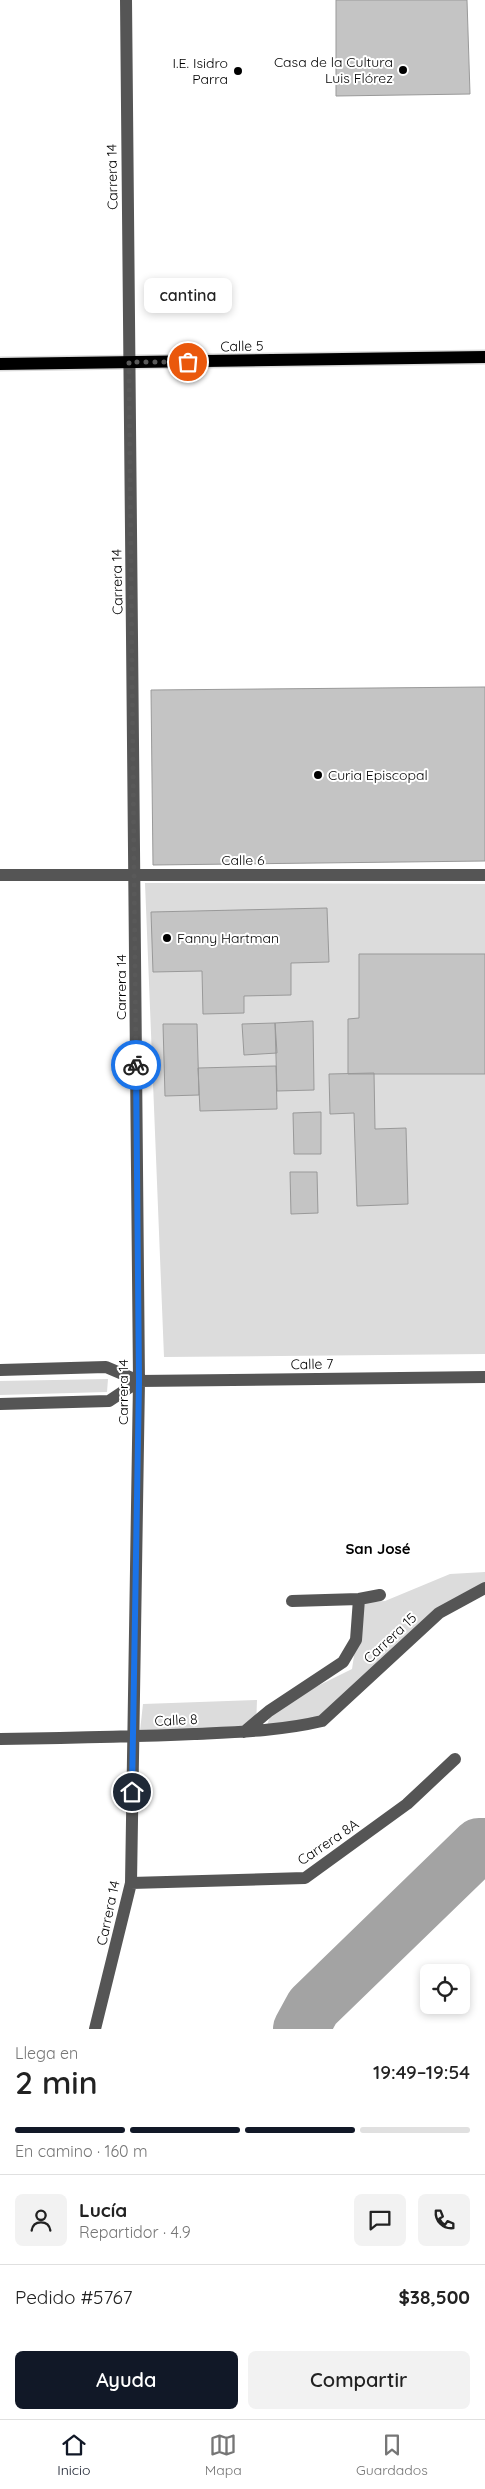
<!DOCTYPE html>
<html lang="es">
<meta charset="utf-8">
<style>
:root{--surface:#fff;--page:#f2f2f2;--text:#222;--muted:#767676;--line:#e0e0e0;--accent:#111827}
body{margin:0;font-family:Quicksand,sans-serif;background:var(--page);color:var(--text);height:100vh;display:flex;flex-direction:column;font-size:19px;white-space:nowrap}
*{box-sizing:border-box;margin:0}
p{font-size:16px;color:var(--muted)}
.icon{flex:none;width:28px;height:28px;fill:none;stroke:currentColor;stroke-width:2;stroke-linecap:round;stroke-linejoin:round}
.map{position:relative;height:2029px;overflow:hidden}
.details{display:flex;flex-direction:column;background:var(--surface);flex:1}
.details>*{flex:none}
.tools{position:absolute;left:420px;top:1964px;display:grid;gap:10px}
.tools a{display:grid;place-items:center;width:50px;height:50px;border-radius:8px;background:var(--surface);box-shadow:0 2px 8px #0003;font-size:25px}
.pin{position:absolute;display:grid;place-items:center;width:42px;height:42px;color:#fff;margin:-21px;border:2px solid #fff;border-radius:50%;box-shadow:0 1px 5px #0007}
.courier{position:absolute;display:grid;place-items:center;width:50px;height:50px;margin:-25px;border:4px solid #1a73e8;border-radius:50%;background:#fff;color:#222;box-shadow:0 1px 6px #0007}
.bubble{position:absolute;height:35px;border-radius:8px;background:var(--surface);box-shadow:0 2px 8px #0003;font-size:16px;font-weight:600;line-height:35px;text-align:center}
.head em{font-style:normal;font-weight:600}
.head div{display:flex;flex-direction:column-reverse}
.head{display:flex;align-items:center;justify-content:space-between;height:85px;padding:0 15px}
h1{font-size:32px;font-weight:600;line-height:38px}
.bar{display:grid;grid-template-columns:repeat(4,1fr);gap:8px 5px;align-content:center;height:60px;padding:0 15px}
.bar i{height:6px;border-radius:4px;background:var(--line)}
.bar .active{background:var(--accent)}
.bar p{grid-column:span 4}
.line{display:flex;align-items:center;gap:12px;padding:0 15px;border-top:1px solid var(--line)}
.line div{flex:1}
.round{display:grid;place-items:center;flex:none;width:52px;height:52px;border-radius:8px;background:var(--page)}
.primary-button{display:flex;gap:10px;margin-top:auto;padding:10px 15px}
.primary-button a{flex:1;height:58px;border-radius:8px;background:var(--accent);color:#fff;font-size:20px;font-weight:600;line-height:58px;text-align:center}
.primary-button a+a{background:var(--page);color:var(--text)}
.tab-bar{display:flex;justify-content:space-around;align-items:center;height:70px;border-top:1px solid var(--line);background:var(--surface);font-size:14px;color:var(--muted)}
.tab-bar a{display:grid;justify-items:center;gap:2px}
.tab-bar .active{color:var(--accent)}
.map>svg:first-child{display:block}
.green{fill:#dcdcdc}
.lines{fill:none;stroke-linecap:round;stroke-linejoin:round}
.river{stroke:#a3a3a3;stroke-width:56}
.building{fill:#c4c4c4;stroke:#999}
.major-casing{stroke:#dbdbdb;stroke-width:15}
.minor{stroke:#555;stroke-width:12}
.major{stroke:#000;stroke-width:12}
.done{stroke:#595959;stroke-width:5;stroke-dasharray:0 9}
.route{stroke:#1a73e8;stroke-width:6}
.poi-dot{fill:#000;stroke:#fff;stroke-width:2}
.labels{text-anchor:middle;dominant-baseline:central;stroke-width:4;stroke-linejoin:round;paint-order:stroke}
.poi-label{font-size:14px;fill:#000;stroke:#fff;text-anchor:end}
.street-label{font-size:14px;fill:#000;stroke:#fff}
.neighbourhood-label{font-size:15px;font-weight:bold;fill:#000;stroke:#fff}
</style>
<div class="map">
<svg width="485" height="2029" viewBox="0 0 485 2029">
<rect width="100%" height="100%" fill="#fff"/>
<path class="green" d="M145,883L485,884V1354L164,1357Z
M108,1379L107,1392L0,1395V1381Z
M485,1572V1584L474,1589L320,1717L266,1728L273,1708L352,1669L362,1603L385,1601L450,1574Z
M257,1700L256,1727L140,1731L143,1704Z"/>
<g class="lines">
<path class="river" d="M301,2029L313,2007L479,1846H485"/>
</g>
<path class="building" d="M336,0H467L470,94L336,96Z
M485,687V861L153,865L151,690Z
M327,908L329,962L291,963V995L244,996V1013L203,1014L202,971L153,972L151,912Z
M359,954H485V1074H348V1019L359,1018Z
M313,1021L314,1090L277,1091L275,1023Z
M275,1023L277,1053L244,1055L242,1024Z
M163,1024H197L199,1095L165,1096Z
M276,1066L277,1109L200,1111L198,1068Z
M374,1073L375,1129L406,1128L408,1204L357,1206L354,1113L330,1114L329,1074Z
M321,1112V1154H294L293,1113Z
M290,1172H317L318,1213L291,1214Z"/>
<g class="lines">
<g class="major-casing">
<path id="major" d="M0,364L485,357"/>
</g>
<path class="minor" d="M0,875H485
M0,1370L106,1367L139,1381L485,1377
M0,1404L109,1401L139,1381
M292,1601L359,1599L380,1595
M244,1732L269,1711L343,1662L356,1640L359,1599
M0,1739C65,1738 129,1737 194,1734C237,1732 280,1731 322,1721L439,1613L485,1588
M131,1883L305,1878L407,1804L455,1759
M95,2029L131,1883L139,1381L126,0"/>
<use href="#major" class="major"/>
</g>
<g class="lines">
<path class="done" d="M136,1065L129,362H188"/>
<path class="route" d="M132,1792L139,1381L136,1065"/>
</g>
<g class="poi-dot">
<circle cx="403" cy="70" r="5"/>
<circle cx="238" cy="71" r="5"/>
<circle cx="318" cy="775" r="5"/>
<circle cx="167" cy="938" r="5"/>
</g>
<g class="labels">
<g class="poi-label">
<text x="393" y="62">Casa de la Cultura<tspan x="393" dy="16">Luis Flórez</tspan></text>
<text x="228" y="63">I.E. Isidro<tspan x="228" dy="16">Parra</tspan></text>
<text x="328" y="775" text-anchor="start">Curia Episcopal</text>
<text x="177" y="938" text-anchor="start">Fanny Hartman</text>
</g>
<g class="street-label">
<text transform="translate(112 177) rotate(-91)">Carrera 14</text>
<text transform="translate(242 346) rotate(-1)">Calle 5</text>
<text transform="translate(117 582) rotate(-91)">Carrera 14</text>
<text x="243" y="860">Calle 6</text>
<text transform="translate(121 987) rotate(-90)">Carrera 14</text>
<text transform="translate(312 1364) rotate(-1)">Calle 7</text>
<text transform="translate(123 1392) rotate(-90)">Carrera 14</text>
<text transform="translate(390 1638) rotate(-43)">Carrera 15</text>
<text transform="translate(176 1720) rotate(-3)">Calle 8</text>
<text transform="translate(328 1842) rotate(-34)">Carrera 8A</text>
<text transform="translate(108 1913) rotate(-78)">Carrera 14</text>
</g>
<g class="neighbourhood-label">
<text x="378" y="1548">San José</text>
</g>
</g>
</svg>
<div class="tools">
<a><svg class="icon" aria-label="locate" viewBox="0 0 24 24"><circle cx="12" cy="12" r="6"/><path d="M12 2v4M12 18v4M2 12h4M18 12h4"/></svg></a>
</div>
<div class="pin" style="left:188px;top:362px;background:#ea580c"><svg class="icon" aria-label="bag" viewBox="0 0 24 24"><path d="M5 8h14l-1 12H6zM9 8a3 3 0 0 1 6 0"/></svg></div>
<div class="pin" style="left:132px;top:1792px;background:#1f2937"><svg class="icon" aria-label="home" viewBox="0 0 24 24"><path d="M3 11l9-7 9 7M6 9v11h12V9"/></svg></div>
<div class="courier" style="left:136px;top:1065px"><svg class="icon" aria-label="bike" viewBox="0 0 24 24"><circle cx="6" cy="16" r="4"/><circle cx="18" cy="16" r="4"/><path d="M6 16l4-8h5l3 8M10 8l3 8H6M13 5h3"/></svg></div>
<div class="bubble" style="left:144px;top:278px;width:88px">cantina</div>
</div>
<section class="details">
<div class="head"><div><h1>2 min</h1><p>Llega en</p></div><em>19:49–19:54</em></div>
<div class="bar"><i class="active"></i><i class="active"></i><i class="active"></i><i></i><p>En camino · 160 m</p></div>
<div class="line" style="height:90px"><a class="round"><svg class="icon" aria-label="person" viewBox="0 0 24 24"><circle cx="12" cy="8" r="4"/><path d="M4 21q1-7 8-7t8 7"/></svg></a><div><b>Lucía</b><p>Repartidor · 4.9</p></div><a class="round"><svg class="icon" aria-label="chat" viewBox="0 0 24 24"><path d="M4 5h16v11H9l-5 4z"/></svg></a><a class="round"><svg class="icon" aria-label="phone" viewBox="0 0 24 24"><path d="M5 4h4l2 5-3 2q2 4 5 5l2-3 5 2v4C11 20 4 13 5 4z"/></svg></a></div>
<div class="line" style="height:65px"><div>Pedido #5767</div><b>$38,500</b></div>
<div class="primary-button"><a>Ayuda</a><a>Compartir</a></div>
</section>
<nav class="tab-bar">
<a class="active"><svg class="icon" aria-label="home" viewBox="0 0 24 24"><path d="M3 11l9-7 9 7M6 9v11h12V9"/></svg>Inicio</a>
<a><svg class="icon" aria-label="map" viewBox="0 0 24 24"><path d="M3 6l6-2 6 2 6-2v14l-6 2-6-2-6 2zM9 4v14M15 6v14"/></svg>Mapa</a>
<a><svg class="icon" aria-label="saved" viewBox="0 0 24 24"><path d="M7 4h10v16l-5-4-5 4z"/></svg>Guardados</a>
</nav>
